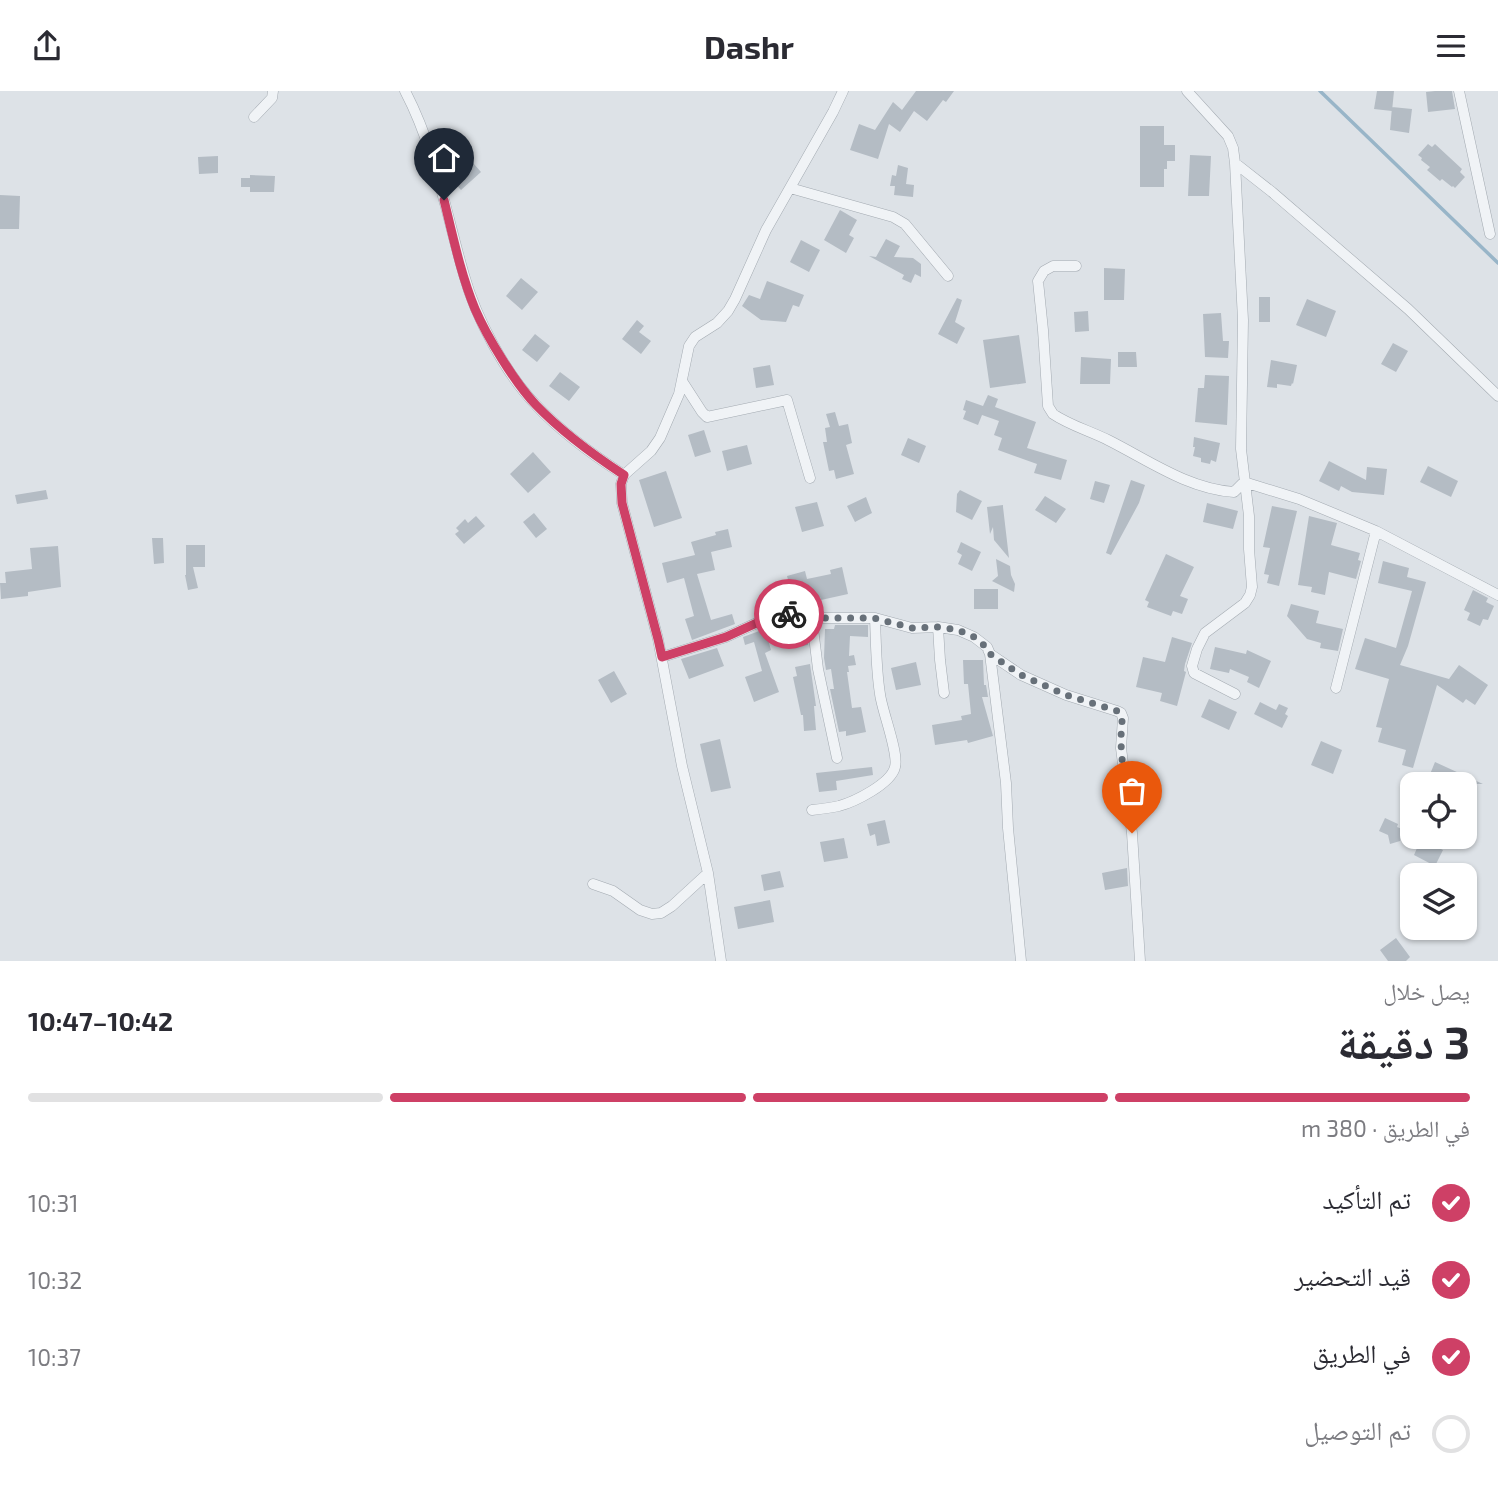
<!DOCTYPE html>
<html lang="ar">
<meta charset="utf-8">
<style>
:root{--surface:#fff;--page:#f2f2f3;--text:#2b2b33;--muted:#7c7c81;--line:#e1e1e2;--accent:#ce4066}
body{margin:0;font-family:"Exo 2","Noto Naskh Arabic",sans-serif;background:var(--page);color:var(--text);direction:rtl;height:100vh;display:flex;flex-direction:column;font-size:26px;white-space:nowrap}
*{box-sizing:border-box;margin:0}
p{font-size:23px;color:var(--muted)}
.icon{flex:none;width:38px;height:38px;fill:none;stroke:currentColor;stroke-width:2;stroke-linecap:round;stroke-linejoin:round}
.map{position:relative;height:870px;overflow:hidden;direction:ltr}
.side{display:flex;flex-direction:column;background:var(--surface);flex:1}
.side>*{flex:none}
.fabs{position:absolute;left:1400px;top:681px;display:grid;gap:14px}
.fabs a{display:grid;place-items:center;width:77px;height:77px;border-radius:14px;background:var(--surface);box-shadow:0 2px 5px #0004;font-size:35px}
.pin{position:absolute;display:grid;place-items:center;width:60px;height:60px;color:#fff;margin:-72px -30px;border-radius:50% 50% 50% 0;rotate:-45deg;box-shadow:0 0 7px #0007}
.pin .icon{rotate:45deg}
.courier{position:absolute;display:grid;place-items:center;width:70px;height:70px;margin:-35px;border:5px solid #ce4066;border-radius:50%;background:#fff;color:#222;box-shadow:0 2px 9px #0007}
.summary em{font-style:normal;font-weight:700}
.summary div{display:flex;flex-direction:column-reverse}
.summary{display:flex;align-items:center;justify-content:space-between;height:119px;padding:0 28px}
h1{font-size:46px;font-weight:700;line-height:52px}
.bar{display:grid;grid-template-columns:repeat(4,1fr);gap:10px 7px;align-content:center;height:84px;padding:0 28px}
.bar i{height:9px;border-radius:5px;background:var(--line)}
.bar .on{background:var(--accent)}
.bar p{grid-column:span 4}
ol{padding:0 28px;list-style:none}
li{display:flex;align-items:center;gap:21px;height:77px}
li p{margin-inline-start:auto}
li .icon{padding:7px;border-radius:50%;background:var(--accent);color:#fff;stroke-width:4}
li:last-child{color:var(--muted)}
li i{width:38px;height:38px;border:4px solid var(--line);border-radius:50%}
header{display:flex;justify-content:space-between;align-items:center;height:91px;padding:0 28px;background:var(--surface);font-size:32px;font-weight:700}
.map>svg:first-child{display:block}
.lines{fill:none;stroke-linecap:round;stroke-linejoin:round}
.stream{stroke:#98b5c8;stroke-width:3.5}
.building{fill:#b4bcc4}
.minor-casing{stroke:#a3aab1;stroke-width:11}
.minor{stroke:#f0f3f6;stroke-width:10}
.done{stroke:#677079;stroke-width:7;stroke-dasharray:0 12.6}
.route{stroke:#ce4066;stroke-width:9}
</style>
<header><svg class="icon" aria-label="menu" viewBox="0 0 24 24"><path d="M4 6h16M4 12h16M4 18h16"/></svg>Dashr<svg class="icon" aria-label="share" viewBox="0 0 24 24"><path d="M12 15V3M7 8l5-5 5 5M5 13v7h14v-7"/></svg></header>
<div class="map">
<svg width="1498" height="870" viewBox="0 0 1498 870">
<rect width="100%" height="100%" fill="#dde2e7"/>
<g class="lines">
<path class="stream" d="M1320,0L1498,172"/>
</g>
<path class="building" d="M916,0H954L946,11L943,9L927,30L914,20L900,41L889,33L878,68L850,59L859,33L875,39L893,11L902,19Z
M1377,0H1394L1392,20L1374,18Z
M1435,0H1452L1455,18L1428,21L1426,1Z
M1392,16L1412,18L1409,42L1390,39Z
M1140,35H1164V54H1175V70H1167V78H1164V96H1140Z
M1428,53L1432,56L1435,53L1462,78L1460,81L1465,86L1455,97L1453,95L1452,96L1442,88L1440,90L1427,79L1430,76L1421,69L1422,67L1418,64Z
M455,64L457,68L461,64L464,66L466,64L481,81L461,99L446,83L448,81L442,67L450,69Z
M1190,64L1211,65L1209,105H1188Z
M218,65V82L199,83L198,66Z
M898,74L908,77L906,93L914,94L913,106L894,104L895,95H890L892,84L896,85Z
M250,84L275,85L274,101H250V96H241V87H250Z
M0,104L20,105L19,138H0Z
M840,119L857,129L849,144L854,147L846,162L824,149Z
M886,148L900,155L894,166L913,167L921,173V186L915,183L911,192L902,188L904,184L869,165L876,166Z
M801,149L820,159L809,181L790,171Z
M1104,177L1125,178L1124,209H1104Z
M521,187L538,201L522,219L506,205Z
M767,190L804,204L799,216L793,214L786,231L761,229L742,215L749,204L760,208Z
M1259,206H1270V231H1259Z
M957,207L962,209L955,231L965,237L957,253L938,243Z
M1307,208L1336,220L1326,246L1296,234Z
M1088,220L1089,240L1075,241L1074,221Z
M1221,222L1223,250H1229L1228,267L1205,266L1203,223Z
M637,229L644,235L639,241L651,250L641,263L622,248Z
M535,243L550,255L537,271L522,259Z
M1019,244L1026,292L990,297L983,249Z
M1393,252L1408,260L1396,281L1381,273Z
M1118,261H1136L1137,276H1118Z
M1081,266L1111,268L1110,293H1080Z
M1271,269L1297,274L1293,293L1292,292L1291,295L1277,293V297L1267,296Z
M770,274L774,294L756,297L753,277Z
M560,281L580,296L569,310L549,295Z
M1205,284L1229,285L1227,334L1195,331L1198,297H1204Z
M988,304L998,308L995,316L1036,331L1027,357L1067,369L1061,389L1034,382L1037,373L998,359L1002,347L994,344L999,330L982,324L978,334L963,328L966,320L963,319L966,309L983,315Z
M835,321L839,335L848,333L852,352L846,354L854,383L836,388L834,379L829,380L823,351H827L825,337L830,336L826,323Z
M704,339L711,361L695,366L688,344Z
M1194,346L1220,352L1216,371L1211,369L1210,373L1201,371V367L1193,365L1195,356H1193Z
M908,347L926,355L919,372L901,364Z
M747,354L752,373L727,380L722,360Z
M533,361L551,381L528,402L510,383Z
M1329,370L1366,389L1367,376L1387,378L1384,404L1352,401L1341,395L1339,400L1319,390Z
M1428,375L1458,390L1451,406L1420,391Z
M666,380L682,427L654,436L639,389Z
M1131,389L1145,394L1139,412L1111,464L1106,462Z
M1095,390L1110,394L1104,412L1090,408Z
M46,399L48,408L17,413L15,404Z
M960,399L982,410L972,429L956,421L957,403Z
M1045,405L1066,418L1056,432L1035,419Z
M866,406L872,422L855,431L847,415Z
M817,411L824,435L802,441L795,416Z
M1207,412L1238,420L1233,438L1203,431Z
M1003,414V416L1009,467L994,449L993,436L990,443L987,416Z
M1272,415L1297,420L1279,495L1267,492L1269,484L1264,483L1270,457L1263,456Z
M534,422L547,438L536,447L523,431Z
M476,425L485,435L464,453L455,443L459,440L456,437L465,428L468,432Z
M1309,425L1337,432L1331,454L1360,462L1358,469L1361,470L1356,488L1329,481L1325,504L1311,501L1312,496L1298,494Z
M728,438L732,456L711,461L715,479L697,483L711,529L732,523L735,533L692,549L685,528L694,525L684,487L667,492L662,472L695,464L691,451L716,444L715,441Z
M152,447H163L164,472L154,473Z
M961,451L981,461L972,480L958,473L962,464L957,461Z
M186,454H205V476H193L198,497L188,499L185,484H186Z
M58,455L61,496L28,501V505L1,508L0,492H6L5,481L32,478L30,457Z
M1166,463L1194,476L1180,505L1188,508L1182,523L1173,520L1171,525L1147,516L1149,511L1145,509Z
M996,468L1010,475L1011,484L1015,493L1014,501L992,490L998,485Z
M1383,470L1409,477L1407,486L1426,491L1408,555L1400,574L1449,588L1459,574L1488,594L1475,614L1466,608L1463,612L1437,594L1413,677L1402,674L1406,659L1378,651L1382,637L1376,636L1389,588L1355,578L1365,547L1396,557L1412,500L1378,492Z
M842,476L848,503L821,509L820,506L803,510V514L795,515L787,485L805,480L807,488L831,483L830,479Z
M974,498H998V518H974Z
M1473,499L1488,507L1486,511L1494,515L1488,529L1483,528L1480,535L1467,529L1470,522L1464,519Z
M1291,513L1319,520L1316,532L1343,538L1338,560L1320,557L1321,552L1307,548L1287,525Z
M805,529L808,554L786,557L785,531Z
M835,534H868V546L850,545L849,565L854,564L856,574L848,575L849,581H847L852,617L861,616L866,641L846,645V640L839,641L830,598H834L831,578L826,579L824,567L825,538H834Z
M765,538L771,559L765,562L779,601L754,611L745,586L762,580L754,551L745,554L743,546Z
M1172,546L1192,552L1185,573L1184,580L1186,581L1177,615L1160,610L1162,602L1136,596L1143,566L1165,571Z
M1215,556L1246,563L1247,559L1271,570L1259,597L1247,591L1249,586L1230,578L1229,582L1210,578Z
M717,557L724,575L689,588L681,568Z
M963,569H983L984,594H986L988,606H982L993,645L968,652L967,649L935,654L932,634L962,629L961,625L971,623L968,593H964Z
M916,571L921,594L896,599L891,577Z
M810,573L816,615H814L816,639L804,640L803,624H801L793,586L797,585L795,576Z
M614,580L627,603L611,612L598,589Z
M1209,608L1237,621L1229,639L1201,626Z
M1260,611L1276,619L1279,613L1288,617L1285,623L1288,625L1282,637L1254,623Z
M720,648L731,697L711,701L700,653Z
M1321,650L1342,659L1333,683L1311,674Z
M1435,671L1483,693H1426Z
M872,676L873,684L836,690L837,699L819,701L816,682Z
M1156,688L1157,709H1138V689Z
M1385,727L1398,733L1397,736L1405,739L1400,750L1390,753L1388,744L1379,740Z
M885,729L890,752L877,755L875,743L870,745L867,733Z
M844,747L848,767L824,771L820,751Z
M1421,748L1443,759L1435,775L1414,764Z
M1127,777L1128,795L1105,799L1102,782Z
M780,780L784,796L764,800L761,784Z
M770,809L774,831L738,838L734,816Z
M1396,847L1410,866L1406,870H1388L1380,859Z"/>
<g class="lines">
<g class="minor-casing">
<path id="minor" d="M405,0C435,57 446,122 464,184C476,227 505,282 536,314C561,341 593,364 624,384L621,393L622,412L658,548L682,675L708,782L721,870
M1187,0L1228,45L1233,57L1235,72L1243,229L1241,358L1249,425V458L1252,496L1250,504L1245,512L1205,542L1197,558L1192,575L1194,582L1235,603
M1459,0L1490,143
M254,26L272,7L273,0
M1235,72L1272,101L1408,218L1498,305
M790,97L893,126L905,133L948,185
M1076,175H1053L1044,180L1038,190L1043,239L1048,315L1053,323C1069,334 1090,340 1108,349C1148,369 1188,398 1234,401L1244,391
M682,290L702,321L707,326L787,309L810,387
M624,384L651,360L660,347L679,303L689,255L695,246L717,232L728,220L735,208L766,139L833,21L843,0
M1244,391L1299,408L1376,440L1498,504
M811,521L818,578L837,667
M938,536L940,569L944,602
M990,563L1006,692L1008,737L1021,870
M662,566L726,546L772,525L811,521L824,527H875L912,537L938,536L958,539L974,546L987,556L990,563L1021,584L1066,604L1117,620L1121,622L1123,627L1121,657L1132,742L1140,870
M1336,597L1376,440
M812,719C821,718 830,717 839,715C854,711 891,693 895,676C899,662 882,620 880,603C876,578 876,552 875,527
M593,793L613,800L640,819L652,823L661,822L672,815L708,782"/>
</g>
<use href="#minor" class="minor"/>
</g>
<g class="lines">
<path class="done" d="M789,523L811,521L824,527H874L912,537L938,536L958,539L974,546L986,556L990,563L1021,584L1066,604L1117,620C1126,627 1120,640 1121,651C1122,681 1128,712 1132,742"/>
<path class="route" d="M444,109C453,146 461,184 475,218C487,246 515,292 536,314C560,339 595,365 624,384L621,393L622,412L658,548L662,566L726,546L772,525L789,523"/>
</g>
</svg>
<div class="fabs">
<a><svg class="icon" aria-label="locate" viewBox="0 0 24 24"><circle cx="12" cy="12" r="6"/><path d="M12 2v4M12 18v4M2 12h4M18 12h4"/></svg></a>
<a><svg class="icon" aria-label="layers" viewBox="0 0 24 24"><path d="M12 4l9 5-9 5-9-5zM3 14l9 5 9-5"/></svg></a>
</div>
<div class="pin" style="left:1132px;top:742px;background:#ea580c"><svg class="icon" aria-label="bag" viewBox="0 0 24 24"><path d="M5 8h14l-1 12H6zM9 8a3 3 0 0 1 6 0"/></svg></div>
<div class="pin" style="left:444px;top:109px;background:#1f2937"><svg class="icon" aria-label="home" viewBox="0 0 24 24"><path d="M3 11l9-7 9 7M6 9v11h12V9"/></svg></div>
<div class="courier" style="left:789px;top:523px"><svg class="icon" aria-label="bike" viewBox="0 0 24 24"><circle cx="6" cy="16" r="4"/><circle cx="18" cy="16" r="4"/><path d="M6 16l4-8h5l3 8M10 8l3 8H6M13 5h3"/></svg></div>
</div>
<section class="side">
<div class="summary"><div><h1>3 دقيقة</h1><p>يصل خلال</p></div><em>10:42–10:47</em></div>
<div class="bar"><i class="on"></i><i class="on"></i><i class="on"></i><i></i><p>في الطريق · 380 m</p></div>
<ol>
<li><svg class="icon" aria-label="check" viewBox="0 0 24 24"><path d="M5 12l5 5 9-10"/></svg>تم التأكيد<p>10:31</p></li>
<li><svg class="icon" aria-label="check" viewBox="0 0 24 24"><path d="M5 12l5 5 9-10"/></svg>قيد التحضير<p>10:32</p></li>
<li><svg class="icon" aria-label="check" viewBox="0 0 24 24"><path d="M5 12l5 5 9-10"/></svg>في الطريق<p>10:37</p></li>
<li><i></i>تم التوصيل</li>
</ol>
</section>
